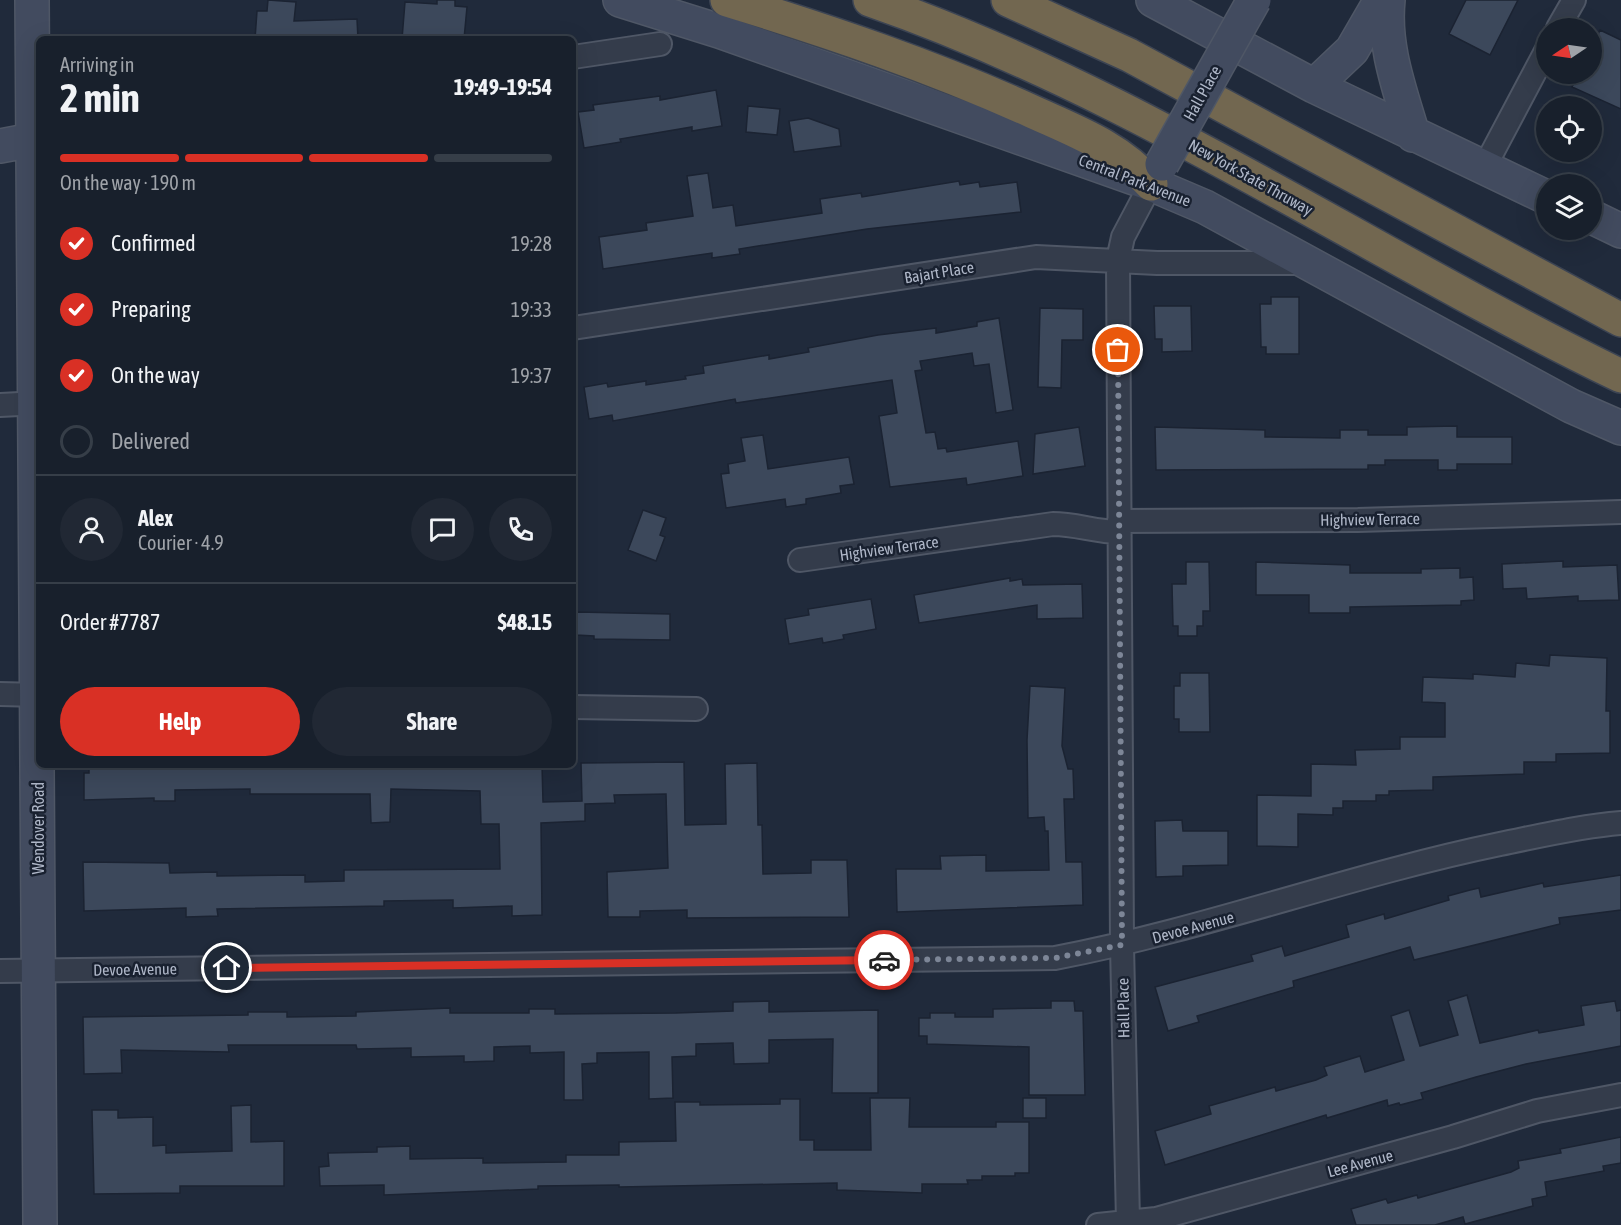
<!DOCTYPE html>
<meta charset="utf-8">
<style>
:root{--surface:#18202c;--page:#212834;--text:#f1f3f6;--muted:#9fa3a9;--line:#363e48;--accent:#d93025}
body{margin:0;font-family:"Asap Condensed",sans-serif;background:var(--page);color:var(--text);height:100vh;display:flex;flex-direction:column;font-size:22px;white-space:nowrap}
*{box-sizing:border-box;margin:0}
p{font-size:20px;color:var(--muted)}
.icon{flex:none;width:33px;height:33px;fill:none;stroke:currentColor;stroke-width:2;stroke-linecap:round;stroke-linejoin:round}
.map{position:relative;flex:1;overflow:hidden}
.details{position:absolute;left:36px;top:36px;width:540px;height:732px;display:flex;flex-direction:column;background:var(--surface);border-radius:9px;box-shadow:0 6px 24px #0002,0 0 0 2px var(--line)}
.details>*{flex:none}
.needle{width:39px;rotate:257deg}
.controls{position:absolute;left:1536px;top:18px;display:grid;gap:12px}
.controls a{display:grid;place-items:center;width:66px;height:66px;border-radius:50%;background:var(--surface);box-shadow:0 6px 24px #0002,0 0 0 2px var(--line);font-size:30px}
.pin{position:absolute;display:grid;place-items:center;width:51px;height:51px;color:#fff;margin:-26px;border:3px solid #fff;border-radius:50%;box-shadow:0 2px 6px #0007}
.courier{position:absolute;display:grid;place-items:center;width:60px;height:60px;margin:-30px;border:4px solid #d93025;border-radius:50%;background:#fff;color:#222;box-shadow:0 2px 8px #0007}
.headline em{font-style:normal;font-weight:700}
.headline div{display:flex;flex-direction:column-reverse}
.headline{display:flex;align-items:center;justify-content:space-between;height:102px;padding:0 24px}
h1{font-size:39px;font-weight:700;line-height:45px}
.bar{display:grid;grid-template-columns:repeat(4,1fr);gap:9px 6px;align-content:center;height:72px;padding:0 24px}
.bar i{height:8px;border-radius:4px;background:var(--line)}
.bar .active{background:var(--accent)}
.bar p{grid-column:span 4}
.line{display:flex;align-items:center;gap:15px;padding:0 24px;border-top:2px solid var(--line)}
.line div{flex:1}
.round{display:grid;place-items:center;flex:none;width:63px;height:63px;border-radius:32px;background:var(--page)}
ol{padding:0 24px;list-style:none}
li{display:flex;align-items:center;gap:18px;height:66px}
li p{margin-inline-start:auto}
li .icon{padding:6px;border-radius:50%;background:var(--accent);color:#fff;stroke-width:4}
li:last-child{color:var(--muted)}
li i{width:33px;height:33px;border:3px solid var(--line);border-radius:50%}
.button{display:flex;gap:12px;margin-top:auto;padding:12px 24px}
.button a{flex:1;height:69px;border-radius:36px;background:var(--accent);color:#fff;font-size:24px;font-weight:700;line-height:69px;text-align:center}
.button a+a{background:var(--page);color:var(--text)}
.map>svg:first-child{display:block}
.building{fill:#3c485b;stroke:#1b2332;stroke-width:1.5}
.lines{fill:none;stroke-linecap:round;stroke-linejoin:round}
.street-casing{stroke:#4f5766;stroke-width:26}
.secondary-casing{stroke:#4f5766;stroke-width:36}
.highway-casing{stroke:#3c4453;stroke-width:36}
.street{stroke:#343c4b;stroke-width:22}
.secondary{stroke:#424b5f;stroke-width:33}
.highway{stroke:#726750;stroke-width:33}
.secondary-bridge-casing{stroke:#4f5766;stroke-width:36;stroke-linecap:butt}
.secondary-bridge{stroke:#424b5f;stroke-width:33}
.done{stroke:#7d8697;stroke-width:6;stroke-dasharray:0 10.8}
.route{stroke:#d93025;stroke-width:8}
.labels{text-anchor:middle;dominant-baseline:central;stroke-width:5;stroke-linejoin:round;paint-order:stroke}
.street-label{font-size:16px;fill:#afb7c8;stroke:#192130}
</style>
<div class="map">
<svg width="1621" height="1225" viewBox="0 0 1621 1225">
<rect width="100%" height="100%" fill="#202a3b"/>
<path class="building" d="M268,0L296,2L294,21L357,19L358,39H255L257,11H267Z
M437,0H455V6L467,7L464,39H402L405,2L437,4Z
M1466,0H1518L1490,55L1449,34Z
M1600,30L1621,40V109L1572,87L1579,74H1592V48Z
M716,90L722,126L692,131V127L620,139L621,142L584,148L578,112L594,110L593,105L660,96V100Z
M748,106L780,109L777,135L746,132Z
M808,118L839,129L841,146L794,152L789,121Z
M708,173L713,208L733,205L736,226L822,213L820,199L861,193L862,197L959,181L960,185L979,182L980,187L1017,182L1021,212L867,229L739,249L740,254L712,258V253L603,269L599,237L647,230L646,223L693,216L687,176Z
M1271,297H1299V354H1266V347H1261L1260,304H1271Z
M1154,306H1191L1192,351L1162,352V339H1155Z
M1040,308L1083,309V340H1062L1061,388L1038,387Z
M999,318L1013,410L996,413L989,364L974,366L972,353L920,361L922,370L915,371L926,433L935,432L938,449L946,448L947,452L1018,441L1023,476L967,485L966,478L890,487L879,416L897,413L892,380L736,403L735,399L613,421L612,415L589,419L584,387L607,383L608,387L646,381V385L686,379L685,376L704,373L703,366L769,355V359L809,352L808,348L878,335L936,328V333L977,326V322Z
M1457,426V437H1512V464H1457V470H1438V460H1385V465H1368V469L1156,470L1155,427L1265,430V437L1340,438V430H1368V435H1407V427Z
M1079,427L1085,466L1033,474L1035,434Z
M763,435L768,469L849,457L854,484L840,486L841,493L806,499V504L786,507L785,499L726,508L721,474L729,473L728,464L745,461L741,438Z
M643,510L666,518L660,535L665,537L656,561L628,550Z
M1563,561V567L1617,565L1619,600L1578,601V596L1527,599L1526,588L1503,589L1502,564Z
M1186,562H1209L1210,611H1203V626H1197V636H1178V626H1173L1172,584H1186Z
M1256,562L1350,565V573H1421V569L1460,568V578L1473,577L1474,600L1461,601V605L1350,607V613H1309V595H1256Z
M1010,578V581L1022,579L1023,585L1082,584L1083,618L1037,619V605L919,623L914,595Z
M871,599L876,629L843,635L844,639L823,643L822,638L789,644L785,619L809,615L808,609Z
M577,612L670,614V640L594,639V636L576,635Z
M1550,655L1607,658L1606,711H1610V753L1556,754V762H1524V774L1433,777V790L1389,791V795H1376V801H1343V808H1333V815L1298,814V847L1257,846V795L1311,796V764L1356,765L1355,750L1400,749V737H1445V703L1422,702L1423,677L1473,679V674L1515,677L1516,663L1549,666Z
M1180,673H1209L1210,732H1179V719H1174V686H1180Z
M1030,686L1065,688L1062,746L1068,769H1073L1074,799H1064L1066,862H1082L1083,905L897,912L896,869H941L940,856L986,855V871L1049,870L1048,831H1045L1044,817L1028,818L1027,740Z
M684,762L685,825L726,824L725,764L757,763L758,825H762L763,874L811,873V860H847L849,917L687,918V910L640,911V917H608L607,872L668,868L666,794L614,795L615,803L585,804V821L541,823L542,915L512,916V906L453,908V900L384,901V906L217,909L218,916L186,917V908L84,911L83,862L169,863L170,873L217,872V876L305,875V882L344,881V870L500,869L499,824H481L480,791L391,789L390,822L371,823L370,794H250V789L175,790V801H154V798L84,800V773H89V765H542L543,802L582,801L581,763Z
M1182,820L1183,831H1228V865L1183,866V876L1156,877L1155,821Z
M1621,875V910L1559,918L1560,924L1414,960L1410,947L1293,981L1294,987L1197,1016L1199,1022L1168,1031L1155,987L1253,961L1251,955L1282,946L1285,956L1349,937L1346,925L1384,914L1385,919L1449,900L1448,896L1470,890L1479,888L1481,897L1543,883L1544,887Z
M1467,995L1480,1043L1538,1030L1539,1033L1584,1025L1581,1006L1615,1001L1617,1011L1621,1010V1046L1526,1064L1476,1077L1421,1093L1423,1099L1400,1105L1399,1103L1388,1106L1387,1100L1327,1118L1326,1115L1165,1165L1155,1131L1211,1114L1209,1106L1275,1087L1276,1091L1316,1080L1327,1075L1324,1067L1360,1056L1365,1072L1404,1060L1391,1016L1409,1010L1420,1046L1458,1035L1448,1001Z
M769,1001V1012L878,1010V1093H832L833,1039L769,1040V1063L734,1064L733,1043L696,1044V1056L672,1057L673,1098L649,1099V1052L597,1053V1063L582,1064L583,1100H564V1052L530,1053V1046L494,1047V1061L464,1062V1056L411,1057V1048L357,1049L356,1045H228L229,1052L121,1050L122,1073L84,1074L83,1017L248,1015V1012H287V1017L356,1016V1012L450,1008V1013H529V1009H555V1014L676,1013L733,1011V1002Z
M1051,1001H1074L1075,1011H1083L1085,1095H1029V1047L927,1044V1036H919V1018H930V1013H955V1017H993V1009L1051,1008Z
M870,1098H910L909,1127H996V1122H1029V1173H1015V1176H982V1180H967L968,1184H922V1193L837,1190V1183L619,1187V1185L538,1186V1189L384,1195V1185L320,1186L319,1167L329,1166L328,1153L377,1152V1147L410,1146V1159L483,1158V1163L566,1162V1155H619V1142L676,1141L675,1102H700V1105L780,1104V1099H800V1140H814V1150H871Z
M1023,1098H1046V1118H1023Z
M251,1105V1142L284,1141V1186H180V1193L94,1194L92,1110H118V1118L153,1117V1146L166,1145V1153L232,1151L231,1106Z
M1621,1137V1163L1603,1166L1604,1171L1545,1182L1547,1196L1532,1199L1533,1206L1465,1224L1463,1217L1435,1225H1356L1351,1209L1386,1199L1388,1203L1417,1195L1418,1198L1511,1172L1519,1168L1518,1161L1561,1153L1560,1149Z"/>
<g class="lines">
<g class="street-casing">
<path id="street" d="M1558,28L1574,0
M573,57L660,44
M1484,168L1546,51
M573,328L1036,257L1157,263H1304
M0,405L39,403
M1119,521L1358,520L1621,512
M800,560L1053,524C1076,524 1096,532 1119,532
M0,694L39,695
M573,707L696,709
M0,971L1055,958C1206,929 1350,875 1500,844C1540,836 1581,826 1621,823
M1128,1222L1122,945L1118,260L1123,237L1151,184
M1098,1225L1156,1219L1453,1137L1537,1111L1621,1095"/>
</g>
<g class="secondary-casing">
<path id="secondary" d="M32,0L40,1225
M620,0L719,31L1151,184L1205,207L1571,406L1621,428
M1153,0L1314,86L1546,197
M1388,0C1383,47 1400,90 1413,135
M1314,86L1352,50L1381,0
M0,146L32,140
M1592,217L1621,231"/>
</g>
<g class="highway-casing">
<path id="highway" d="M727,0C831,32 932,66 1031,111C1075,131 1119,147 1151,184
M870,0C1136,92 1369,254 1621,376
M1008,0L1129,55L1621,320"/>
</g>
<use href="#street" class="street"/>
<use href="#secondary" class="secondary"/>
<use href="#highway" class="highway"/>
<g class="secondary-bridge-casing">
<path id="secondary-bridge" d="M1162,164L1254,0"/>
</g>
<use href="#secondary-bridge" class="secondary-bridge"/>
</g>
<g class="lines">
<path class="done" d="M884,960L1055,958L1122,945L1118,350"/>
<path class="route" d="M227,968L884,960"/>
</g>
<g class="labels">
<g class="street-label">
<text transform="translate(1202 93) rotate(-61)">Hall Place</text>
<text transform="translate(1251 177) rotate(29)">New York State Thruway</text>
<text transform="translate(1135 180) rotate(21)">Central Park Avenue</text>
<text transform="translate(939 272) rotate(-9)">Bajart Place</text>
<text transform="translate(1370 519) rotate(-1)">Highview Terrace</text>
<text transform="translate(889 548) rotate(-8)">Highview Terrace</text>
<text transform="translate(38 828) rotate(-90)">Wendover Road</text>
<text transform="translate(1193 927) rotate(-15)">Devoe Avenue</text>
<text transform="translate(135 969) rotate(-1)">Devoe Avenue</text>
<text transform="translate(1123 1008) rotate(-91)">Hall Place</text>
<text transform="translate(1360 1163) rotate(-15)">Lee Avenue</text>
</g>
</g>
</svg>
<div class="controls">
<a><svg class="needle" viewBox="-14 -14 28 28"><path d="M0-13l5 13h-10z" fill="#e53935"/><path d="M0 13l5-13h-10z" fill="#9fa3a9"/></svg></a>
<a><svg class="icon" aria-label="locate" viewBox="0 0 24 24"><circle cx="12" cy="12" r="6"/><path d="M12 2v4M12 18v4M2 12h4M18 12h4"/></svg></a>
<a><svg class="icon" aria-label="layers" viewBox="0 0 24 24"><path d="M12 4l9 5-9 5-9-5zM3 14l9 5 9-5"/></svg></a>
</div>
<div class="pin" style="left:1118px;top:350px;background:#ea580c"><svg class="icon" aria-label="bag" viewBox="0 0 24 24"><path d="M5 8h14l-1 12H6zM9 8a3 3 0 0 1 6 0"/></svg></div>
<div class="pin" style="left:227px;top:968px;background:#1f2937"><svg class="icon" aria-label="home" viewBox="0 0 24 24"><path d="M3 11l9-7 9 7M6 9v11h12V9"/></svg></div>
<div class="courier" style="left:884px;top:960px"><svg class="icon" aria-label="car" viewBox="0 0 24 24"><path d="M5 17H2v-5l4-1 3-4h7l3 4 3 1v5h-3M9 17h6M6 11h13"/><circle cx="7" cy="17" r="2"/><circle cx="17" cy="17" r="2"/></svg></div>
<section class="details">
<div class="headline"><div><h1>2 min</h1><p>Arriving in</p></div><em>19:49–19:54</em></div>
<div class="bar"><i class="active"></i><i class="active"></i><i class="active"></i><i></i><p>On the way · 190 m</p></div>
<ol>
<li><svg class="icon" aria-label="check" viewBox="0 0 24 24"><path d="M5 12l5 5 9-10"/></svg>Confirmed<p>19:28</p></li>
<li><svg class="icon" aria-label="check" viewBox="0 0 24 24"><path d="M5 12l5 5 9-10"/></svg>Preparing<p>19:33</p></li>
<li><svg class="icon" aria-label="check" viewBox="0 0 24 24"><path d="M5 12l5 5 9-10"/></svg>On the way<p>19:37</p></li>
<li><i></i>Delivered</li>
</ol>
<div class="line" style="height:108px"><a class="round"><svg class="icon" aria-label="person" viewBox="0 0 24 24"><circle cx="12" cy="8" r="4"/><path d="M4 21q1-7 8-7t8 7"/></svg></a><div><b>Alex</b><p>Courier · 4.9</p></div><a class="round"><svg class="icon" aria-label="chat" viewBox="0 0 24 24"><path d="M4 5h16v11H9l-5 4z"/></svg></a><a class="round"><svg class="icon" aria-label="phone" viewBox="0 0 24 24"><path d="M5 4h4l2 5-3 2q2 4 5 5l2-3 5 2v4C11 20 4 13 5 4z"/></svg></a></div>
<div class="line" style="height:78px"><div>Order #7787</div><b>$48.15</b></div>
<div class="button"><a>Help</a><a>Share</a></div>
</section>
</div>
